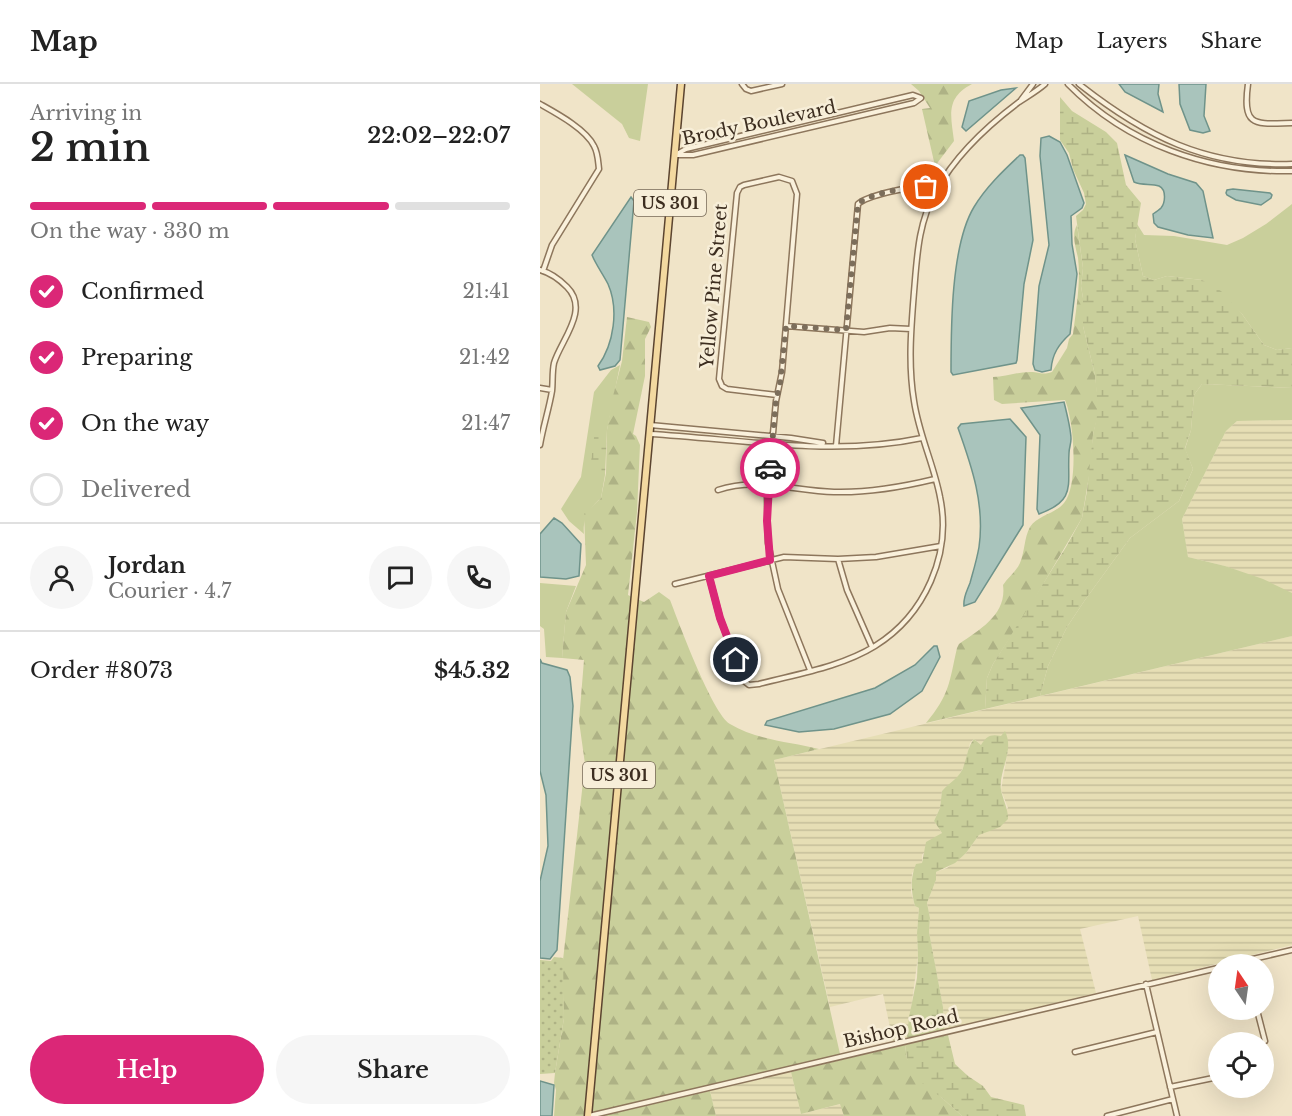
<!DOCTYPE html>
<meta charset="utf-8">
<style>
:root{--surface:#fff;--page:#f6f6f6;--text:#222;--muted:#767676;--line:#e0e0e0;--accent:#db2777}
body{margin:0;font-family:"Libre Baskerville",serif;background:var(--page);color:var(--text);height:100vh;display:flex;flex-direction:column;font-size:22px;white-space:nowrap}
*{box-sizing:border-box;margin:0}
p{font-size:20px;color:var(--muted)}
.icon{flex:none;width:33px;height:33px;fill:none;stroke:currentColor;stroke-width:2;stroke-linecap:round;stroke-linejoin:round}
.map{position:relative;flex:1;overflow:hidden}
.panel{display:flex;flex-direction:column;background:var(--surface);width:540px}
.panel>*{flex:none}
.needle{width:39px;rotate:347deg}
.controls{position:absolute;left:668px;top:870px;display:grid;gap:12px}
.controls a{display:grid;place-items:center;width:66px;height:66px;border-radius:50%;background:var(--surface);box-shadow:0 6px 24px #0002;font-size:30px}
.pin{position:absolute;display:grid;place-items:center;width:51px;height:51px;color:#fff;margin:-26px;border:3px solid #fff;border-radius:50%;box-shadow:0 2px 6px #0007}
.courier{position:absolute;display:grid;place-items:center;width:60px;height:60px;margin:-30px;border:4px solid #db2777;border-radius:50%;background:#fff;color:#222;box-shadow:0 2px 8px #0007}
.head em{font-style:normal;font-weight:600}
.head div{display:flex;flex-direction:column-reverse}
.head{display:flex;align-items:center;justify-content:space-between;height:102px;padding:0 30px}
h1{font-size:39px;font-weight:600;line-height:45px}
.bar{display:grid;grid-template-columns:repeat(4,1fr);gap:9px 6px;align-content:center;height:72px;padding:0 30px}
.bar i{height:8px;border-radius:4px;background:var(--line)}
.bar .current{background:var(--accent)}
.bar p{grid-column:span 4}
.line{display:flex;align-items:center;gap:15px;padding:0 30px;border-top:2px solid var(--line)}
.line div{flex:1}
.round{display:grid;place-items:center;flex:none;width:63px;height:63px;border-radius:32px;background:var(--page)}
ol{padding:0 30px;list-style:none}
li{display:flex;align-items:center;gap:18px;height:66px}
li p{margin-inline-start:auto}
li .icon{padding:6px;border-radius:50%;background:var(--accent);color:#fff;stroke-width:4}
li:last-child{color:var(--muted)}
li i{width:33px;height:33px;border:3px solid var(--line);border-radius:50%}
.action{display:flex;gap:12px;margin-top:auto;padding:12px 30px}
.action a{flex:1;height:69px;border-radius:36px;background:var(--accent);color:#fff;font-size:24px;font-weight:600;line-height:69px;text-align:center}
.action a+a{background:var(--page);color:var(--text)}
header{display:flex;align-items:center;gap:36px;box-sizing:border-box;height:84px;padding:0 30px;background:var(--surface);border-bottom:2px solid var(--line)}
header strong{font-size:28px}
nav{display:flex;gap:33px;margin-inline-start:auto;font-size:21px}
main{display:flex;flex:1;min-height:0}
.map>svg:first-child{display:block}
.farmland{fill:url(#farmland-rules)}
.grass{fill:#c9cf9b}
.forest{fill:url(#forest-firs)}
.wetland{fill:url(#wetland-marsh)}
.park{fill:url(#park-dots)}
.water{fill:#a9c4bc;stroke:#6f938a;stroke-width:1.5}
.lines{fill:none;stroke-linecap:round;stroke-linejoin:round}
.minor-casing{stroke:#8d765c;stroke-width:7}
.primary-casing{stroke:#5b4430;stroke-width:9}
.minor{stroke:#faf1dc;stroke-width:4}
.primary{stroke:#f3d9a0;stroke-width:6}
.done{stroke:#7c6e5b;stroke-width:6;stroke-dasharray:0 10.8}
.route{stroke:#db2777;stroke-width:8}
.labels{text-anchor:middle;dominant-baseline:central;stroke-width:5;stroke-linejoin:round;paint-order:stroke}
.shield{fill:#f7eed8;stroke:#756857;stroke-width:1.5}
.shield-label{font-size:16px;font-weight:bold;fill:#3d2e20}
.street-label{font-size:18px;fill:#3d2e20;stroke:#f7eed8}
</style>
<header>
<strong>Map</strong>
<nav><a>Map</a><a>Layers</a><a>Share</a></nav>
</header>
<main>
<section class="panel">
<div class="head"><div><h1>2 min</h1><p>Arriving in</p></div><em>22:02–22:07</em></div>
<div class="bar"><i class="current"></i><i class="current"></i><i class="current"></i><i></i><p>On the way · 330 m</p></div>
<ol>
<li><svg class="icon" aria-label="check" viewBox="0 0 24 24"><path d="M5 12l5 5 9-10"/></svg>Confirmed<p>21:41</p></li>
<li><svg class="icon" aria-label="check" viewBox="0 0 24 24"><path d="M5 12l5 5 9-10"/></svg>Preparing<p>21:42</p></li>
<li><svg class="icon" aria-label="check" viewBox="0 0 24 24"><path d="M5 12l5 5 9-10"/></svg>On the way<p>21:47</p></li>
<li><i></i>Delivered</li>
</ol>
<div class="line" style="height:108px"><a class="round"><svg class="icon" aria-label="person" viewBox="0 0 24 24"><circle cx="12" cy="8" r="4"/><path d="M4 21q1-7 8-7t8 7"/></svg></a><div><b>Jordan</b><p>Courier · 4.7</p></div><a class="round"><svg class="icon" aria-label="chat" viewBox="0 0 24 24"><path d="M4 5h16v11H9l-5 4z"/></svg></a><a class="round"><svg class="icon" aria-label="phone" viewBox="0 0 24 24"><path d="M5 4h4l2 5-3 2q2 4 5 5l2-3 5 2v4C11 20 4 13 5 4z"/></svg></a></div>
<div class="line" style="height:78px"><div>Order #8073</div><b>$45.32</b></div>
<div class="action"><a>Help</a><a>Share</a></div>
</section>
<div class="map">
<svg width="752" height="1032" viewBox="0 0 752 1032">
<defs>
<pattern id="farmland-rules" width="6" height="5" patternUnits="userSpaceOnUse" patternTransform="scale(1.5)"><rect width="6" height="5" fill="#e6deb5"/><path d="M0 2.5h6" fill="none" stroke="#c6bf9b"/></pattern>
<pattern id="forest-firs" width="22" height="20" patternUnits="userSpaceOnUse" patternTransform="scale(1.5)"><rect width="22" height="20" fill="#c9cf9b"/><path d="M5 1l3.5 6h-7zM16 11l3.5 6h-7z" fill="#aeb285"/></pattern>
<pattern id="wetland-marsh" width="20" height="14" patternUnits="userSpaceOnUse" patternTransform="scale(1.5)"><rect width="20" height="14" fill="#c9cf9b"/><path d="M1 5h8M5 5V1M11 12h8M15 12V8" fill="none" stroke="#aeb285"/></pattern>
<pattern id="park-dots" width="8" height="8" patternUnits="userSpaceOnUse" patternTransform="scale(1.5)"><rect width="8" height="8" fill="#c9cf9b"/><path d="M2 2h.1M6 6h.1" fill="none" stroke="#aeb285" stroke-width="1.8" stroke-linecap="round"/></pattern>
</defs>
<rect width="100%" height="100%" fill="#f0e4c8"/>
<path class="farmland" d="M752,336V509H750L685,482L648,473L642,435L686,347L697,337Z
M752,552V861L612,896L598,832L540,845L556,909L404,946L403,923L389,848L390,834L387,819L396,796V788L407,784L426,769L439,751L468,724L461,706L468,666L461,652L441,661L434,655L430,659L425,680L417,695L402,707L400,724L394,737L402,749L382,771V779L372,789L371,808L375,822L379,824L377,849L378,872L367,955L353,958L343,910L290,923L234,676Z
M251,988L261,1030L301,1020L304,1032H176L170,1007Z"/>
<path class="grass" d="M32,0H108L100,57L89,54L82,40Z
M752,120V264L737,266L724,261L702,230L662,196L627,192L614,196L603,192L595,155L597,140L604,151L634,152L687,161L703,154L726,140Z
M80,281L67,346H55L56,391H65L61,414C50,423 42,435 44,450L29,437L21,425L41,393L54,308L71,286Z
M662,300L752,304V336L697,337L686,347L642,435L648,473L685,482L723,495L752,509V552L500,612L508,582L527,543L545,516L590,454L639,417L653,385L645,365L651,346L654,311Z
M0,499L36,502L26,528L22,574L6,573L4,545L0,542Z"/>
<path class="forest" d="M371,0H432C405,14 411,32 414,57L395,82L382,25L390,24L379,7Z
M537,141L543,184L541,202L543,214V242L555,291L559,326L553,351L551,380L542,434L488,526L453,580L447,594L445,625L386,639C410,610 409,599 417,564L419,560C441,545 467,530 463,501C468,493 476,488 480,479C485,467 484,454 490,443C498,431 515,430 524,419C539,401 534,337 525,316L462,320L454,316L453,293C467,293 479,287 493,288C502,289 502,291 512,288L527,264L529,255L533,250C536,226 541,198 538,174C536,164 531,151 537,141Z
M87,233L109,238L111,243L105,255V292L93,350L96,352L100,361L97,428L88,511L92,513L45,1030V1032H14L16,1006L14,999L15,989L24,934L22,885L45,680L39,637L44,576L22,574L26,528L46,481L44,430L61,414L66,389L67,346L72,316L82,277Z
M119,508L130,516C139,539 172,629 190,640C216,656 251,658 279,665L234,676L300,970L51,1029L97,515L104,518Z
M365,961L367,975L402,1014L422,1032H304L300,1020L261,1030L251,988Z
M170,1007L176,1032H62Z"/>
<path class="wetland" d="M520,13L532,27L566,48L577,59L586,101L601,119L595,155L603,192L614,196L627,192L662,196L681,207L702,230L724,261L737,266L752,264V304L662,300L654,311L651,346L645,364L653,385L639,417L590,454L545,516L527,543L508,582L500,612L445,625L447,594L453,580L526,463L542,434L547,407L553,351L558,326L555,291L543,242V214L541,202L543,184L536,132L543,126L546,120L544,109L533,85L529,69L520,56Z
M55,346H67L65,391H56L50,386Z
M465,647C475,668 458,687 461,706C463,716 468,724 468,735L460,743L439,751L426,769L415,779L396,788V796L387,819L390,834L389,848L403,923L404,946L367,955L369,933L377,894L378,872L377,849L379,824L375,822C371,808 370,794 376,780L382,779L386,758L402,749L394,737L400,724L402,707C410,698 421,693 424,681C427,673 428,662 434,655L441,661C447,652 450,650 461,652Z
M408,951L415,980L428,992L443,1002L451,1013L484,1021L486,1032H422L402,1014L373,992L367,975L365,961Z"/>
<path class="park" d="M14,873L23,874L24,934L15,989L0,990V876L11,877Z"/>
<path class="water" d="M579,0H619L618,10L623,28L585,8Z
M639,0H666L664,32L670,47L663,49L650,46L640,20Z
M476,4L426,47L422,43L429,17L461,6Z
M509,52L520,58L527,71L544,119L542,124L531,132L532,160L537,190L530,250C519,260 512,270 511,286L502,288L495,286L493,280L499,202L509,161L500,72L501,54Z
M480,71H483L485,74L493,156L484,200L477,276L476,279L413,291L411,288C411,243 411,161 434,123C446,103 463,87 480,71Z
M585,71L628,90L656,99L663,107L673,154L648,151L618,143L614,139L613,130C616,128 619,126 621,124C625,119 627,106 619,102C611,99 603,102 594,98Z
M693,105L730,109L732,111L731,114L721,121L696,116L687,111L686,109L687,106Z
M91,113L94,117L80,276L75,282L60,286L58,282C74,260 79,225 68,200C63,190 56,181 52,171Z
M524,318C526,326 531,347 531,355C531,360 529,364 529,369C527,401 537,416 499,430L497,425L500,351L481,324Z
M470,335L486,353L483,441L435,518L424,522C423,513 427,507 430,499C433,488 437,475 439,463C445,421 432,383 418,344L421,340Z
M14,434L22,439L41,460L39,492L26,495L0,493V450Z
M394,562H397L400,573L382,607L350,630L294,645L259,648L225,641L227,637L335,604L375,581Z
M0,575L2,579L27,586L30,593L33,622L17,866L10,875L0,874V797L8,762L6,711L0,687Z
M0,997L14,1001L12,1032H0Z"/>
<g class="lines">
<g class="minor-casing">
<path id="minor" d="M202,0L206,5L211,7L242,0
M528,0C587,60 669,89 752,87
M539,0C605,52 666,83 752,80
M708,0C702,44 715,40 752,39
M373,11L381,14L374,19L153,71H135L146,65Z
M481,16L493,0
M0,20C16,29 46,45 54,62C58,69 58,77 59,85L12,161L3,187
M0,186C11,189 19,195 27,203C50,226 21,256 14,279C12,288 13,298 12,307C9,325 3,343 0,361
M246,242L324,248L350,244L371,245
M0,304L12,306
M237,311L187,305L182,302L179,295L197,109L200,103L204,101L239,93L252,97L257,110L242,288L236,317L227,413L228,459L238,505L270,586
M110,341L251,354L283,359
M110,350C200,355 292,373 382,354
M296,362L318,120C326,112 370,102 382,103C387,103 391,105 396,107
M178,406C216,393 255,407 294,408C328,409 362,403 395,395
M298,475L307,506L332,563
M169,492L180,534L204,597L209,601L219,600C257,590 301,583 335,562C385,531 412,470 400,413C394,381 379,351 374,317C368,281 371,245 374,208C377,173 378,139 396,107C415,72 447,42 479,18C488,12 497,7 505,0
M135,500L244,473L298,475L336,473L401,462
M691,880L752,866
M606,900L637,1032
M717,926L725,957
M535,968L617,948
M630,1003L678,993
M49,1032L678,884
M567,1032L633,1015"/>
</g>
<g class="primary-casing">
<path id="primary" d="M48,1032L141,0"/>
</g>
<use href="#minor" class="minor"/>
<use href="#primary" class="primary"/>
</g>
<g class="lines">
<path class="done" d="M230,384L236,316L240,300L246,242L306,246L318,120C327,110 372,102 386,103"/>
<path class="route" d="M196,576L180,534L169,492L230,476L227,437L230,384"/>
</g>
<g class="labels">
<g class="shield">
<rect x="94" y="106" width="72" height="26" rx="4.5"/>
<rect x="43" y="678" width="72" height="26" rx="4.5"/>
</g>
<g class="shield-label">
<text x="130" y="119">US 301</text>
<text x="79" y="691">US 301</text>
</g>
<g class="street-label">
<text transform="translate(219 39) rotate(-12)">Brody Boulevard</text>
<text transform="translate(174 202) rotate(-85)">Yellow Pine Street</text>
<text transform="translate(361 945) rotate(-13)">Bishop Road</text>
</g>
</g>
</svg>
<div class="controls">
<a><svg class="needle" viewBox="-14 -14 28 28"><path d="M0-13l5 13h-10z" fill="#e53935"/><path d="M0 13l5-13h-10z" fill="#767676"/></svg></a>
<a><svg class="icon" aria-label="locate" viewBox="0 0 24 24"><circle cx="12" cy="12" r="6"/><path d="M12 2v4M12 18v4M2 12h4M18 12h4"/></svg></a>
</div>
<div class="pin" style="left:386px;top:103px;background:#ea580c"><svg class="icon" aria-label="bag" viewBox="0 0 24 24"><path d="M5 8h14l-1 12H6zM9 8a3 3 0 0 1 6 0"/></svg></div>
<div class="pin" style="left:196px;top:576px;background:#1f2937"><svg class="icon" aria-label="home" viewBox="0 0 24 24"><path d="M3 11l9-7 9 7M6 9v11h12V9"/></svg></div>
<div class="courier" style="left:230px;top:384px"><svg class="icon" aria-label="car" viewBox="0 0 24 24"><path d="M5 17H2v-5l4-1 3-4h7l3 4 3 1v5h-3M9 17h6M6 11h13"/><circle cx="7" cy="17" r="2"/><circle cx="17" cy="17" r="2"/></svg></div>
</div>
</main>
